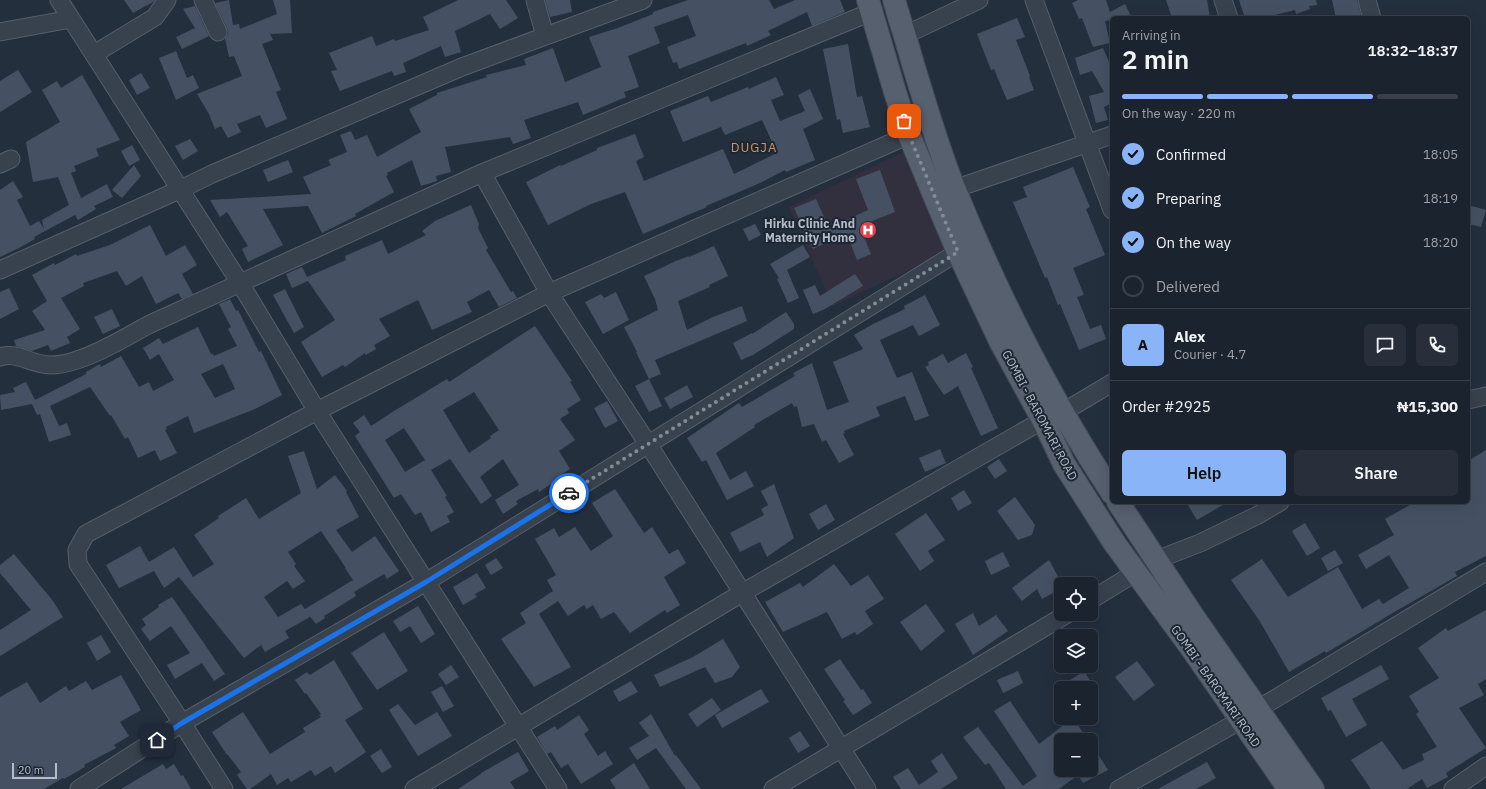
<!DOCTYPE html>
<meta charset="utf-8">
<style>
:root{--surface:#1b232e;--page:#282f3a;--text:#f1f3f6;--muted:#a0a4aa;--line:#39404a;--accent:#8ab4f8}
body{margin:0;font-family:"IBM Plex Sans",sans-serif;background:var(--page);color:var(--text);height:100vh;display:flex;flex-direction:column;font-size:15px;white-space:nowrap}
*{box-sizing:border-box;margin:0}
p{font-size:13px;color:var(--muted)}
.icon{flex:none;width:22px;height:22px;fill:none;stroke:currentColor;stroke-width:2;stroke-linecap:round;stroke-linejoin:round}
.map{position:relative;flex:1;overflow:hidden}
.sheet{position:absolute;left:1110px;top:16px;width:360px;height:488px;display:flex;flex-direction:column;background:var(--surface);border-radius:6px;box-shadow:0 4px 16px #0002,0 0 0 1px var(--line)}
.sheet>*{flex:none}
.fabs{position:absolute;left:1054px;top:577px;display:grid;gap:8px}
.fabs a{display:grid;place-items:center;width:44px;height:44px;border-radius:6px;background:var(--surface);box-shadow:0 4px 16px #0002,0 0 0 1px var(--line);font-size:20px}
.scale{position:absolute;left:12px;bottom:10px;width:45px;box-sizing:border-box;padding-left:4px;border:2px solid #b4bcc9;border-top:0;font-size:11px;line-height:14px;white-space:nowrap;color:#b4bcc9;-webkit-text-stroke:3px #1d2633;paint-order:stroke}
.pin{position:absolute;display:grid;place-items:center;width:34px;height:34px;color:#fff;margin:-17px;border-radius:8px;box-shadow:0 2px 6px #0006}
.courier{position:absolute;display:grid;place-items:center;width:40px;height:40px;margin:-20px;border:3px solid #1a73e8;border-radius:50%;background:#fff;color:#222;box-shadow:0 1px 5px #0007}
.overview em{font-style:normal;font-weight:600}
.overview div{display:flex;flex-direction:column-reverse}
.overview{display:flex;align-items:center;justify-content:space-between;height:68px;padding:0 12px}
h1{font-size:26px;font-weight:600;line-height:30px}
.bar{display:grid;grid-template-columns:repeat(4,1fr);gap:6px 4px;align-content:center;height:48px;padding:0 12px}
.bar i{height:5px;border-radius:3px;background:var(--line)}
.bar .on{background:var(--accent)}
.bar p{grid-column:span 4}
.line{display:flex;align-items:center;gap:10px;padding:0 12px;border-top:1px solid var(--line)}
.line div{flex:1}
.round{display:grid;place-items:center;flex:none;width:42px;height:42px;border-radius:6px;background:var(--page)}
ol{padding:0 12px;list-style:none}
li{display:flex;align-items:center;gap:12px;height:44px}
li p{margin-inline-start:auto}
li .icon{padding:4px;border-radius:50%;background:var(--accent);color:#111;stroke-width:4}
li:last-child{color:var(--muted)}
li i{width:22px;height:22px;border:2px solid var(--line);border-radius:50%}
.primary-button{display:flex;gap:8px;margin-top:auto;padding:8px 12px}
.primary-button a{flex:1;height:46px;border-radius:6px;background:var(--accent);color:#111;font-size:16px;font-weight:600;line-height:46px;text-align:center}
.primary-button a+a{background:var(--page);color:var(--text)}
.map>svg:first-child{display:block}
.medical{fill:#32303f}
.building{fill:#455162;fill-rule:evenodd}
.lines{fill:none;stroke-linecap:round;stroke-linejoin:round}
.minor-casing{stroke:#565f6c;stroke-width:19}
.primary-casing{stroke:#414a57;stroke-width:24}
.minor{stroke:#38414e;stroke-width:17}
.primary{stroke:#56606e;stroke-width:22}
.done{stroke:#828b98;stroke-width:4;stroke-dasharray:0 7.2}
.route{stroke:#1a73e8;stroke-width:5}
.labels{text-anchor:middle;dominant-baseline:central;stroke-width:4;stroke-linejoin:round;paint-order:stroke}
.poi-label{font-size:12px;font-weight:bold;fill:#b4bcc9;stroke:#1d2633;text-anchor:end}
.street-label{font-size:12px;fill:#b4bcc9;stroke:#1d2633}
.neighbourhood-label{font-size:13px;letter-spacing:1px;fill:#d59563;stroke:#1d2633}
</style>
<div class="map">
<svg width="1486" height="789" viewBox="0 0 1486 789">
<rect width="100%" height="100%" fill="#242f3e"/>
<path class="medical" d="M905,151L945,253L833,306L789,207Z"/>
<path class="building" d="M124,0H155L153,2L133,13Z
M229,0L233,25L239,24L240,29L277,14L273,0H290L292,33L270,34L273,40L262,44L281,90L276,92L287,119L266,128L260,115L237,124L241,132L228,138L221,126L215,129L209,114L197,94L242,76L234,56L229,57L225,39L228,33L227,28L215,3Z
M458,0H506L518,18L500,29L490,14L455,31L461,52L445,57L441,46L403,63L406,72L394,76L392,71L340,91L331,71L337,70L329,53L372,36L376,46L394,39L395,41L429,30L423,17Z
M545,0H570L572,12L550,17Z
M688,0H769L774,9L795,0H840L845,12L812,26L807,12L768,31L771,35L747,46L746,43L679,69L677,62L673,63L667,47L696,36L688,15L654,27L660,43L628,56L639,87L624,92L626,97L583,115L578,102L524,120L531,138L513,144L510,137L445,147L451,172L436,176L437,181L421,186L412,160L387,173L388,175L386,176L394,192L355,214L356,216L322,233L308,206L263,209L283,245L248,262L242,249L248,246L227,212L220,217L210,200L311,194L303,177L331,165L328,160L347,152L340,135L351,131L355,140L367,135L377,157L421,132L409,109L437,95V93L487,77L486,75L526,65L524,59L553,48L565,82L601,67L589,37L618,28L653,14V12Z
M1078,0H1106L1110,12L1125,4L1132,18H1112V20L1105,21L1110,43L1093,47L1082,18L1079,19L1072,3Z
M1166,0H1207L1210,18H1172Z
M1239,0H1316L1317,5L1309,6L1310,9L1296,14L1295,10L1270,16L1271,18H1245Z
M1332,0H1357L1362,18H1336Z
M195,6L209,36L182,49L176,37L195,28L183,9Z
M1017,18L1025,37L1016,40L1030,76L1029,77L1034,90L1007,100L994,69L991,70L977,34Z
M848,44L857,97L862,96L870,127L843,133L840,119L837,120L823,49Z
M1103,48L1112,69V108L1110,104L1104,107L1108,120L1096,123L1089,96L1104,92L1092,71L1080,75L1075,58Z
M176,51L187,78L193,75L199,88L176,100L159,58Z
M18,70L32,92L0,112V81Z
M141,73L150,88L137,95L129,80Z
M82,75L120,140L96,149L99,156L74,166L76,171L71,173L81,198L107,184L113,197L94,206L96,209L78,220L75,215L34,237L35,239L19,248L0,257V190L13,181L23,197L17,200L30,226L39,221L44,229L42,220L69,205L58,177L33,182L26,142L60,122L42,90L57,81L61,88Z
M776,77L784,95L771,100L780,121L805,111L798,95L810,89L823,119L803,129L815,160L786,172L785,170L760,183L706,206L707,207L643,234L625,192L591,204L548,225L526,182L560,165L561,166L597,150V148L635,134L644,157L636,161L644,181L723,149L734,174L777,153L762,120L725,135L721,127L683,142L670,111L708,96L711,102L748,87L749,89Z
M190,139L198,151L183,160L175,146Z
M132,145L140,160L129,166L121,151Z
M288,160L293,172L268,182L263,170Z
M134,165L141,176L122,198L112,190Z
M1073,167L1090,207L1086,209L1105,255L1073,268L1084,295L1077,297L1090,329L1101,325L1106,339L1079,350L1060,304L1058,305L1047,277L1045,278L1013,202L1027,197L1023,187Z
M880,170L895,212L862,225L864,229L861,230L871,254L857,260L848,237L841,240L839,237L813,249L794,208L816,199L829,228L868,210L856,179Z
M471,205L479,224L478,228L488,248L486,250L511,292L513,291L517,298L499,307L489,290L467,302L472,312L432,330L418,300L379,319L390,336L374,345L376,349L366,355L365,353L345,367L343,365L322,377L301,342L335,320L308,281L292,288L286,274L302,267L307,277L346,260L345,256L382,240L388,254L426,235L422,231L435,221Z
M1468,205L1486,210L1481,227L1468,224Z
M755,224L761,235L749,241L743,229Z
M150,225L166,256L185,245L197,265L182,274L193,294L182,299L178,293L156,304L142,276L126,286L117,271L83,283L84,286L61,298L80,329L67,337L70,343L51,351L48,345L32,351L16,346L14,340L45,330L32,311L47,301L32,275L54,263L55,265L76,254L77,256L110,245Z
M803,245L810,257L787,270L799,298L788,303L777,279L779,278L770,264Z
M714,246L728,276L709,285L710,287L678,301L687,330L713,317L742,306L747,321L655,360L661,374L649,379L636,352H637L624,327L658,310L655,299L644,276L676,261L689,256V257Z
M855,274L863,286L825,309L813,314L803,290L815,285L820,296Z
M9,288L19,309L0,319V292Z
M285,289L304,327L294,333L273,295Z
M616,292L629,320L603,334L585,302L601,294L604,298Z
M925,295L940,325L919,336L913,325L880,340L897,378L912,372L929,416L915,421L905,396L876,407L880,416L844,431L845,433L843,434L854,455L839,463L826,440L822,442L814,424L802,427L797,406L794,407L792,403L754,425L755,427L716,453L730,480L746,471L754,486L727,500L706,460L702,462L687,438L739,403L742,407L795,376L793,373L812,363L827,410L849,402L833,362L863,349L854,335L873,324L905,309L904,306Z
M230,299L236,311L238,310L259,352L261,351L282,395L255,409L194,433L188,416L166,427L167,429L165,430L177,453L160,461L155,450L138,458L128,437L125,439L111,415L110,416L90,387L50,406L59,426L67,423L71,435L49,442L40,414L37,415L32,404L1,410L0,395L15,392L13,388L26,382L35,400L86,374V372L100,364L101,367L121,356L139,387L149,382L153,391L174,380L159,354L150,360L143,348L159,338L163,344L198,327L211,354H213L214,356L237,346L228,329L231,327L219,304ZM223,364L235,389L215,398L201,374Z
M112,309L120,326L103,334L94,317Z
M786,312L794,324V329L753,355L741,360L733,343L752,333V334Z
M535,326L572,381L570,382L581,400L567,409L569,413L560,419L575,440L559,451L570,469L553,480L554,482L539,492L538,489L516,501L518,504L503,514L495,500L519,485L503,459L480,477L492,496L481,504L450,459L431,470L447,496L445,497L454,512L447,516L450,522L431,532L421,512L415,515L401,494L394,498L355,436L360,432L353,423L364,415L371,426L394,411L447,379L449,382ZM474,392L499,430L490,436L491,438L469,453L443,410ZM404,428L425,460L405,472L385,440Z
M966,353L973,367L971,368L998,428L981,436L958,386L944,395L925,367L929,365L928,362L943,354L948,363Z
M649,379L662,406L649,412L635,386Z
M687,385L693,397L670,409L664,398Z
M607,401L618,421L605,428L594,408Z
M940,449L946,463L925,472L919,458Z
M1486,450V556L1455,572L1457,576L1396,611L1326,653L1325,651L1289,672L1259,620L1231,580L1262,559L1288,597L1338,567L1362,609L1379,599L1383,604L1409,588L1389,555L1366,569L1358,555L1394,535L1385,519L1415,502H1468V461Z
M304,451L317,489L335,475L347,491L346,492L359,517L336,530L352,552L375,536L399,571L387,579L384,574L354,592L356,596L324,616L325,618L316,624L308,614L310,617L285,631L289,638L265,652L261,645L244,658L179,577L164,588L154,571L119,588L106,565L140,546L149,562L174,547L193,577L214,564L194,535L219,518L218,516L246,498L259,519L301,493L288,456ZM321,531L346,568H345L353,580L305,609L301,604L278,617L264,597L287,581L293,589L305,581L294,566L296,564L288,552Z
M999,459L1007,471L995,479L987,467Z
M774,484L794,538L767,557L760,542L740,552L730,533L764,515L761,509L768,505L761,491Z
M615,489L644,533L652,527L669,554L678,549L686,563L664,577L680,605L667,613L665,610L630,633L614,612L601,619L593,605L587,609L584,605L568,616L558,601L539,614L571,667L534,687L501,639L526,623L520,613L553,591L547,580L556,575L535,539L554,528L559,537L575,527L591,551L613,536L592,503Z
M964,490L972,503L958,511L951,498Z
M1015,497L1035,525L1032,535L1018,540L997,511Z
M1186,502H1228L1197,520Z
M826,504L835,520L818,530L809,514Z
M926,513L945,540L928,551L934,561L920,571L895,534Z
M1305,523L1320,548L1307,556L1292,531Z
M1335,550L1343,563L1328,571L1321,558Z
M1003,552L1010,566L991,575L985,561Z
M14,554L53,601L63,617L0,656V630L31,610L0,573V565Z
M496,558L503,568L491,575L485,565Z
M1049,560L1061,582V589L1042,599L1037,589L1022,601L1012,588Z
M834,564L851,586L868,575L884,599L865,611L873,624L857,635L855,632L842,639L827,612L783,632L765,602L800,583L803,587Z
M477,573L486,588L475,594L477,597L463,605L453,587Z
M172,597L225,674L214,681L202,663L175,679L167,665L190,653L171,626L150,641L141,629L146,625L142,619L159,607L158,605Z
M926,604L945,631L921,651L900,622Z
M418,606L435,634L421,643L410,626L400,632L393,621Z
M1486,610V679L1478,684L1484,695L1459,708L1486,748L1446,773L1448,777L1427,788L1422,779L1407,789H1371L1351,760L1382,741L1403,770L1424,760L1422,754L1437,747L1416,714L1419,712L1409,696L1439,678L1418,648L1446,628L1448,631Z
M973,613L979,626L996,615L1008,631L973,655L955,624Z
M384,632L408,671L377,690L351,653Z
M101,635L111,652L97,661L87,643Z
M723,639L740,667L732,677L715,683L705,667L660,687L654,675L693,657Z
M840,659L861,690L863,689L872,703L853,715L843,701L845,700L824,669Z
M334,660L363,709L345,720L366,752L335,773L331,766L315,776L311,770L291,782L288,778L277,785L271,774L250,789H247L237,775L241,772L228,755H227L212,732L243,712L270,754L305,732L303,728L321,717L319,715L321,714L306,693L305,694L295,680L307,672L310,675Z
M1137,661L1155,685L1134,701L1115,677Z
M451,665L459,677L446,685L438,674Z
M1381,665L1389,679L1352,699L1367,725L1346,737L1331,710L1328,711L1321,698Z
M1018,671L1023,683L1003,693L997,680Z
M1084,671L1095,688H1058Z
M121,675L141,710L120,722L129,736L114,745L116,748L84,765L85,767L64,779L63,778L44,789H0V697L27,682L40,703L66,686L69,691L86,681L92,690Z
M631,681L638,692L619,702L613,691Z
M442,686L454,706L443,712L431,692Z
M761,689L769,702L722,728L715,715Z
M712,698L721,710L697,727L688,714Z
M1010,701L1039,744L1073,718L1088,740H1061V770H1091V743L1108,770L1083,783L1078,775L1059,789H1006L989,763L985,765L963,737L978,727L1023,786L1037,776L994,711Z
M398,704L415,725L437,712L452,736L418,756L389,710Z
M651,714L675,756L676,755L701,789H686L656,748L637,760L629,748L649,736L639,723Z
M579,715L589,730L584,734L598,756L605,751L613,764L581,784L568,764L561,768L551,752L547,754L537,737L555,726L557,730Z
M800,731L810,746L798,753L789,738Z
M381,749L392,767L382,773L370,756Z
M518,752L529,771L510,782L515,789H458L481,774V773Z
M942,753L958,778L941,789H901L893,777L908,768L919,785L938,772L931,761Z
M1207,762L1216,778L1196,789H1158Z
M634,763L650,789H616L610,780Z
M163,764L166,769L174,764L181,776L183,775L191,789H121Z"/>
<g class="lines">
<g class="minor-casing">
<path id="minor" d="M59,0L240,283L317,411L558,789
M203,0L218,32
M535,0L545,36
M1034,0L1112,210
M1223,0L1229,18
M1367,0L1372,18
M0,32L71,19
M905,35L979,0
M94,54L155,17L167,0
M0,164L11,159
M482,173L549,293L648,444L867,789
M954,189L1112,135
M0,270L179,190L212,174L462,67L643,0
M0,357C17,351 32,365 50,365C78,366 123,339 148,325L482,173L871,12
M1468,400L1486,396
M1091,600L1156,560L1200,543L1256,516L1280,502
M1258,709L1486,572
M79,789L182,723L426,582L958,252
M224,789L182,723L78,564L77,550L86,534L317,411L549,293L909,135
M414,789L742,593L1043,420L1063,412L1112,383
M773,789L1067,614
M1119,789L1241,720
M1453,789L1486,766"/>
</g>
<g class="primary-casing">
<path id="primary" d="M868,0L895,92L909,135L936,200L958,252L1001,343L1043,420L1064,464L1115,544L1192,649L1289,789
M894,0C900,21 907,42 913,64C926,106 938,149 955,190C998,296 1050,398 1112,493
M1118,502L1193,616L1313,789"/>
</g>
<use href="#minor" class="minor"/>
<use href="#primary" class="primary"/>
</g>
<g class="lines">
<path class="done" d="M569,493L958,252L909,135L904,121"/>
<path class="route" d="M157,740L182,723L426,582L569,493"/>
</g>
<defs>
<g id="hospital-disc" transform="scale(0.9)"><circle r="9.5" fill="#e0444e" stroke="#1d2633"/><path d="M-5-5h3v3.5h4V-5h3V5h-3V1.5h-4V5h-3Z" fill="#fff"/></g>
</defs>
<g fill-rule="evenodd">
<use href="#hospital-disc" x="868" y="230"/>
</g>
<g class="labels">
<g class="poi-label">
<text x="855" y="223">Hirku Clinic And<tspan x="855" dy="14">Maternity Home</tspan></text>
</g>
<g class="street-label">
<text transform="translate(1040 415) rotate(62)">GOMBI - BAROMARI ROAD</text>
<text transform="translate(1216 686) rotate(55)">GOMBI - BAROMARI ROAD</text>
</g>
<g class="neighbourhood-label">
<text x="754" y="147">DUGJA</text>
</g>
</g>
</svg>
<div class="fabs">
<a><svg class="icon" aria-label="locate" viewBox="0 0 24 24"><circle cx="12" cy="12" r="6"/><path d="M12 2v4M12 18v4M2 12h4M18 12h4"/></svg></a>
<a><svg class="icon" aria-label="layers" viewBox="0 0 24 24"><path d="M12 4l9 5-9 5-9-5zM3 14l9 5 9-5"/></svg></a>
<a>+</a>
<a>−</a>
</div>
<div class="scale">20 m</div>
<div class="pin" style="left:904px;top:121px;background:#ea580c"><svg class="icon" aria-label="bag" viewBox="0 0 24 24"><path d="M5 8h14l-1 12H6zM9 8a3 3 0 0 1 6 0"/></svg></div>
<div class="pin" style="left:157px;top:740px;background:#1f2937"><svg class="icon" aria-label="home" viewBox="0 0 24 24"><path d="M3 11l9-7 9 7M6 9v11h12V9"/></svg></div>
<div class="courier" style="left:569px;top:493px"><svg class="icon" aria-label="car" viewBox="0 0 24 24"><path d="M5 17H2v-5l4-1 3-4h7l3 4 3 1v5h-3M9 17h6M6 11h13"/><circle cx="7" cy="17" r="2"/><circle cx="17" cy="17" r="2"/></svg></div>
<section class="sheet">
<div class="overview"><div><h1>2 min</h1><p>Arriving in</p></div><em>18:32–18:37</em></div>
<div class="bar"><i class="on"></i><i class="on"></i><i class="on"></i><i></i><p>On the way · 220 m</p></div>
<ol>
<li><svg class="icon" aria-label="check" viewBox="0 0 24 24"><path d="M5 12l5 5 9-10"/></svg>Confirmed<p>18:05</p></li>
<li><svg class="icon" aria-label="check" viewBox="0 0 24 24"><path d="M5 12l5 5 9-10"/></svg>Preparing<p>18:19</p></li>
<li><svg class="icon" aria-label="check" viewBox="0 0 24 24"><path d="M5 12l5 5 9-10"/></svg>On the way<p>18:20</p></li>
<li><i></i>Delivered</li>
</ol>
<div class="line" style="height:72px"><b class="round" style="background:var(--accent);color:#111">A</b><div><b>Alex</b><p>Courier · 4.7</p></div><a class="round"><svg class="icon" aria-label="chat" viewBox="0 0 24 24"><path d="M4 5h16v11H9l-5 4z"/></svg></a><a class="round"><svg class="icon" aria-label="phone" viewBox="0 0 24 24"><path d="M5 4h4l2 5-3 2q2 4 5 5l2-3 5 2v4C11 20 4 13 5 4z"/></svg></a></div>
<div class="line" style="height:52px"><div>Order #2925</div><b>₦15,300</b></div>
<div class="primary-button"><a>Help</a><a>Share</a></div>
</section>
</div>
